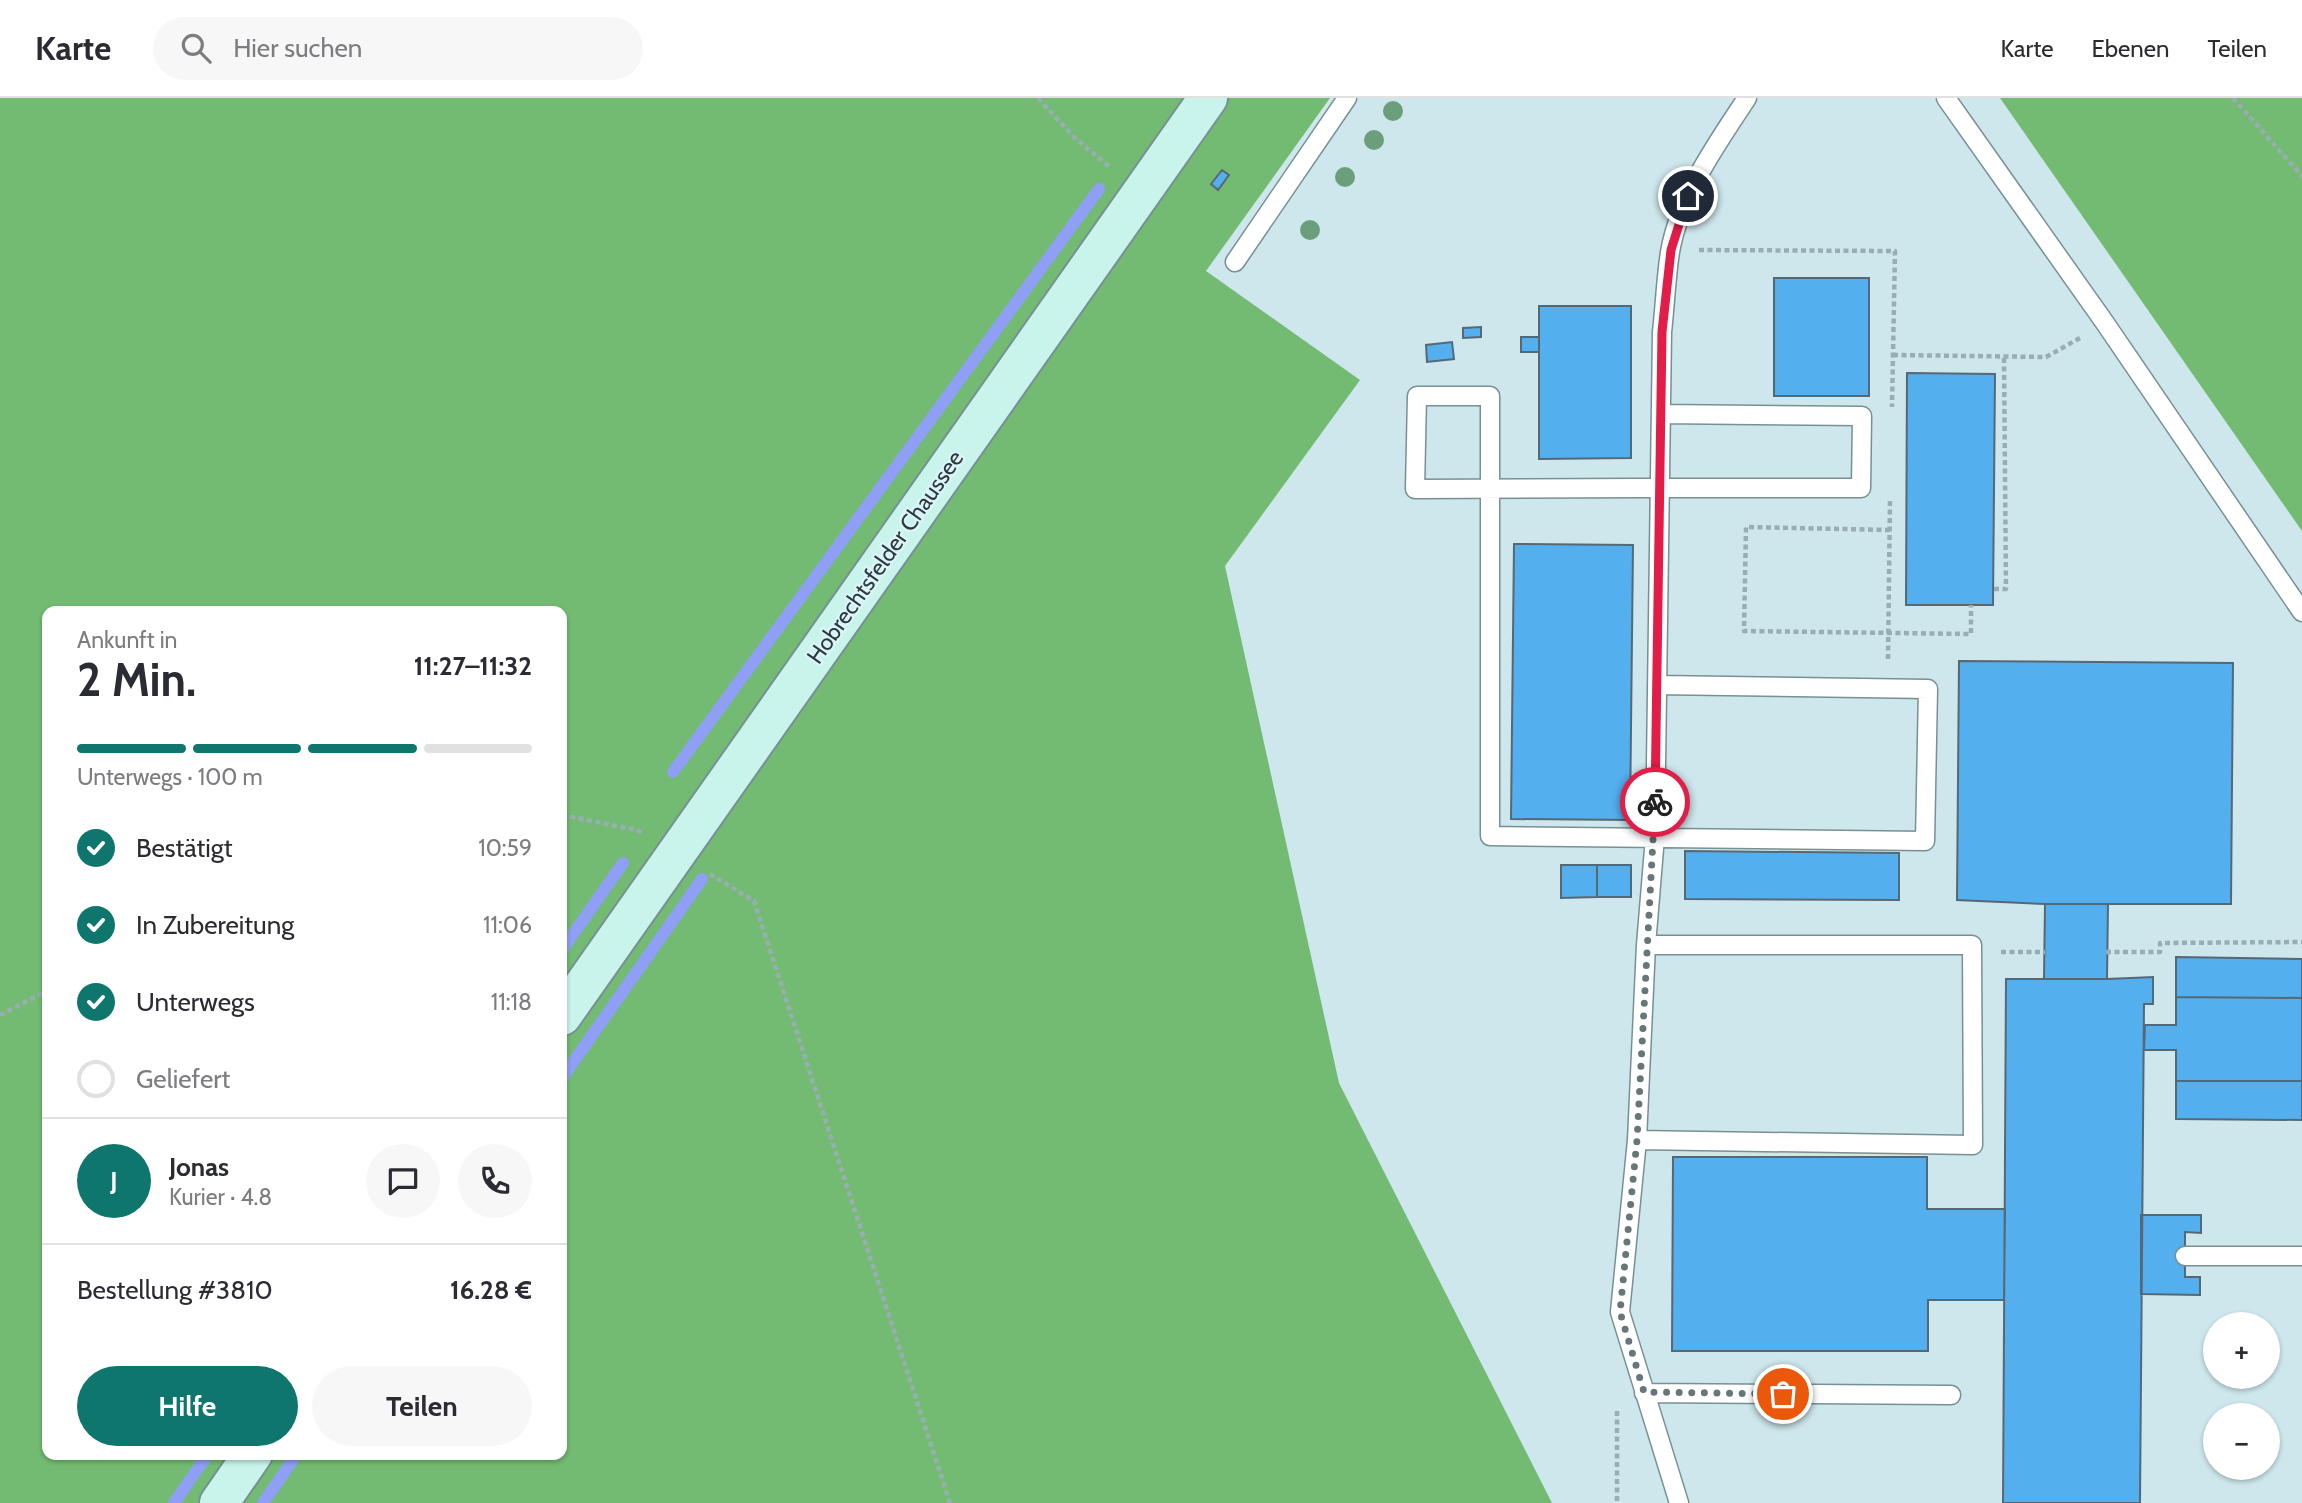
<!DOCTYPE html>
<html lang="de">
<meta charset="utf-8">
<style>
:root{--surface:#fff;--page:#f7f7f7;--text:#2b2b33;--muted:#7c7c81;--line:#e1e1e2;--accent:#0f766e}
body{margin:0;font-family:Cabin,sans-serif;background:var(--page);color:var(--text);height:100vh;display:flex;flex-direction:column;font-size:26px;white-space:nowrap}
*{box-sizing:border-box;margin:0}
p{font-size:23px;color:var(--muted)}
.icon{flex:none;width:38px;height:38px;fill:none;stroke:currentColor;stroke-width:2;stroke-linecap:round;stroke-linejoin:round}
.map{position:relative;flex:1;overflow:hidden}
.drawer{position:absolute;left:42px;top:508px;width:525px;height:854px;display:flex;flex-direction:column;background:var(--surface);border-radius:14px;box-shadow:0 2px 5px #0004}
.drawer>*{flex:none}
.tools{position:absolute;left:2203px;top:1214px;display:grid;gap:14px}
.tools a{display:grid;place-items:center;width:77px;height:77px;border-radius:50%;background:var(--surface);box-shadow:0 2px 5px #0004;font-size:35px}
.pin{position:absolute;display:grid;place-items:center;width:60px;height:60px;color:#fff;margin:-30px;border:4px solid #fff;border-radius:50%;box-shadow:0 2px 7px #0007}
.courier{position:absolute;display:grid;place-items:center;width:70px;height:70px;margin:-35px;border:5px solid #e11d48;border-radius:50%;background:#fff;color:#222;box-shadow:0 2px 9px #0007}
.headline em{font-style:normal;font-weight:700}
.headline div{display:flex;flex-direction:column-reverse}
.headline{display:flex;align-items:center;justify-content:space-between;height:119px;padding:0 35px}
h1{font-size:46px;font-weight:700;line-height:52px}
.bar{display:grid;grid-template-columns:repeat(4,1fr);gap:10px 7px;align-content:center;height:84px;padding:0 35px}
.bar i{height:9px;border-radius:5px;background:var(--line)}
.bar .current{background:var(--accent)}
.bar p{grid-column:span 4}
.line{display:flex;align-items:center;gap:18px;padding:0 35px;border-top:2px solid var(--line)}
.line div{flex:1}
.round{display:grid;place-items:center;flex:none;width:74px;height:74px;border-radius:37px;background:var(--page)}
ol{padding:0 35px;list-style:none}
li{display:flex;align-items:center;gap:21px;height:77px}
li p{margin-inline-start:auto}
li .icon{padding:7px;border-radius:50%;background:var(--accent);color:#fff;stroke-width:4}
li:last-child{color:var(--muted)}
li i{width:38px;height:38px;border:4px solid var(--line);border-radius:50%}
.action{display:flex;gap:14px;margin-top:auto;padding:14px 35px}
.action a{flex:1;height:80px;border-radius:42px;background:var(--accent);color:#fff;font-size:28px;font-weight:700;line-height:80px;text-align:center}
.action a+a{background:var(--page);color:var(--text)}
header{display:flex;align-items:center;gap:42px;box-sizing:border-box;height:98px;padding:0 35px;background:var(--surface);border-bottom:2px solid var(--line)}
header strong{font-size:33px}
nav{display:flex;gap:38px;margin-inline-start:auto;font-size:24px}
.search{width:490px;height:63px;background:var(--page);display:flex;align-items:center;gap:18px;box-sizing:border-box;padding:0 24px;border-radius:38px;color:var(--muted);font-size:26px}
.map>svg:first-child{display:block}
.forest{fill:#73bb72;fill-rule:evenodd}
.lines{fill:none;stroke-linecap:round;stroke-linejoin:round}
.stream{stroke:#8e9ff5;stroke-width:12}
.building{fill:#53afee;stroke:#576875;stroke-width:2}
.service-casing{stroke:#779094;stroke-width:21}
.secondary-casing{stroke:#779094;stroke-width:42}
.path{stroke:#99aeb2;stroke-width:4.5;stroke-dasharray:5 3.5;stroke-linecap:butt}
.service{stroke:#fff;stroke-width:18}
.secondary{stroke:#c8f4eb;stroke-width:38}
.tree{fill:#6b9f7b}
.done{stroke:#667679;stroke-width:7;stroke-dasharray:0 12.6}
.route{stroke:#e11d48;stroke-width:9}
.labels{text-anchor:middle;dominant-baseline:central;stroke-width:5;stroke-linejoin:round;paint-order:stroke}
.street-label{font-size:23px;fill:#2e393b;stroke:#daf5f9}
</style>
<header>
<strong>Karte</strong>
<div class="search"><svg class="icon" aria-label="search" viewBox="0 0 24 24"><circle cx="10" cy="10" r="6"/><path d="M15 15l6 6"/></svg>Hier suchen</div>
<nav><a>Karte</a><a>Ebenen</a><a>Teilen</a></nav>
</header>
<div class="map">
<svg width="2302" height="1405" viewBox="0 0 2302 1405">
<rect width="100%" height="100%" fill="#cde7ec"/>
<path class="forest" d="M0,0H1330L1206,173L1360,282L1225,468L1339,985L1552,1405H0ZM47,513H562V1356H47Z
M2000,0H2302V433Z"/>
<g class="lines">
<path class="stream" d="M673,674L1099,91
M562,852L623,765
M562,980L702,781
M174,1405L208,1356
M263,1405L297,1356"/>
</g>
<path class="building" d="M1222,72L1229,77L1218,92L1211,86Z
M1774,180H1869V298H1774Z
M1539,208H1631V360L1539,361Z
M1481,229V239L1463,240V230Z
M1521,239H1539V254H1521Z
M1452,244L1454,261L1427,264L1426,247Z
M1907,275L1995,276L1993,507H1906Z
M1514,446L1633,447L1630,722L1511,721Z
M1959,563L2233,565L2231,806H2045L1957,802Z
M1685,753L1899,755V802L1685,801Z
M1561,767H1597V799L1561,800Z
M1597,767H1631V799H1597Z
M2045,806H2108L2107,881H2044Z
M2176,859L2302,861V900L2176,899Z
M2153,879V906H2144L2140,1405H2003L2006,881H2107Z
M2176,899L2302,900V983H2176V952H2144L2145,927H2176Z
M2176,983H2302V1022L2176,1021Z
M1673,1059H1927V1111H2005L2004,1202H1928V1253H1672Z
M2141,1117H2201V1135L2185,1134V1179H2200V1197L2141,1196Z"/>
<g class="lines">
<g class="service-casing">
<path id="service" d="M1946,0L2105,225L2302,514
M1235,164L1347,0
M1657,587L1928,591L1925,743L1490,738V298H1417L1415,391C1564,390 1712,390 1861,390L1862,318L1661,316
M1637,1042L1973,1047L1972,847H1646
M2185,1158H2302
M1644,1295L1951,1297
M1679,1405L1620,1214L1637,1042L1646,847L1655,739L1662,234C1665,208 1666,180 1670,154C1680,97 1716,47 1747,0"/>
</g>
<g class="secondary-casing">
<path id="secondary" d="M562,918L1208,0
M219,1405L253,1356"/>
</g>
<path class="path" d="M1038,0L1075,40L1111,70
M2233,0L2302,78
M1699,152L1895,153L1892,309
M1893,257L2046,259L2080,240
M1890,432L1746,429L1744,533L1971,536V507
M1994,491H2006L2004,259
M1888,561L1890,402
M562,717L637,732L642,735
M710,776L754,803L950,1405
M2001,854H2045
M2106,854H2160V845L2302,844
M0,917L47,893
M1617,1313V1405"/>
<use href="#service" class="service"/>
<use href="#secondary" class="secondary"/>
</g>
<g class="tree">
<circle cx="1393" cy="13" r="10"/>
<circle cx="1374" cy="42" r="10"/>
<circle cx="1345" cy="79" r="10"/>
<circle cx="1310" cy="132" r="10"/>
</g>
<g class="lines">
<path class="done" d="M1655,704L1637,1042L1620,1214L1644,1294L1783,1296"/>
<path class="route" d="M1655,704L1662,234L1671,152L1688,98"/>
</g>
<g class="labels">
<g class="street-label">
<text transform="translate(885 459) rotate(-55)">Hobrechtsfelder Chaussee</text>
</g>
</g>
</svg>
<div class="tools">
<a>+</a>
<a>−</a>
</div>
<div class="pin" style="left:1783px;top:1296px;background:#ea580c"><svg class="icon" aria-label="bag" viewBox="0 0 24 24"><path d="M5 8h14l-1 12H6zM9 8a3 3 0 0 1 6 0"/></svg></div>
<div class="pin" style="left:1688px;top:98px;background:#1f2937"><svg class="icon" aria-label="home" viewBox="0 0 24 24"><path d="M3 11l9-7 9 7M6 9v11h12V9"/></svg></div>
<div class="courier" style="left:1655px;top:704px"><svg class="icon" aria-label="bike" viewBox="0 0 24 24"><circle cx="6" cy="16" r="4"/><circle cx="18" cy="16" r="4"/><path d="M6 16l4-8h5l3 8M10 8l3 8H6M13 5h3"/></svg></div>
<section class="drawer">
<div class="headline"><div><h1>2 Min.</h1><p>Ankunft in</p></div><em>11:27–11:32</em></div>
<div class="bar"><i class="current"></i><i class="current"></i><i class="current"></i><i></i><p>Unterwegs · 100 m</p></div>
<ol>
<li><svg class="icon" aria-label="check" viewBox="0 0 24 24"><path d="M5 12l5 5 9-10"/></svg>Bestätigt<p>10:59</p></li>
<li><svg class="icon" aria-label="check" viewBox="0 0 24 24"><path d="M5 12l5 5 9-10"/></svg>In Zubereitung<p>11:06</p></li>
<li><svg class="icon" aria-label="check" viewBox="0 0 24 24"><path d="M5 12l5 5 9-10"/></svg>Unterwegs<p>11:18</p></li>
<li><i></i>Geliefert</li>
</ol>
<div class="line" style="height:126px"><b class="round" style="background:var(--accent);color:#fff">J</b><div><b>Jonas</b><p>Kurier · 4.8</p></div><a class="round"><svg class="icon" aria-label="chat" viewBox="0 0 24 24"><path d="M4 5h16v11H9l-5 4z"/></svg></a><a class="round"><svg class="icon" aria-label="phone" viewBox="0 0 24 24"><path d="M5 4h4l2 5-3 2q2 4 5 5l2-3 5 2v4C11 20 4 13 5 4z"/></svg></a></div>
<div class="line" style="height:91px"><div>Bestellung #3810</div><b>16.28 €</b></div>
<div class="action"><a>Hilfe</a><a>Teilen</a></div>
</section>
</div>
